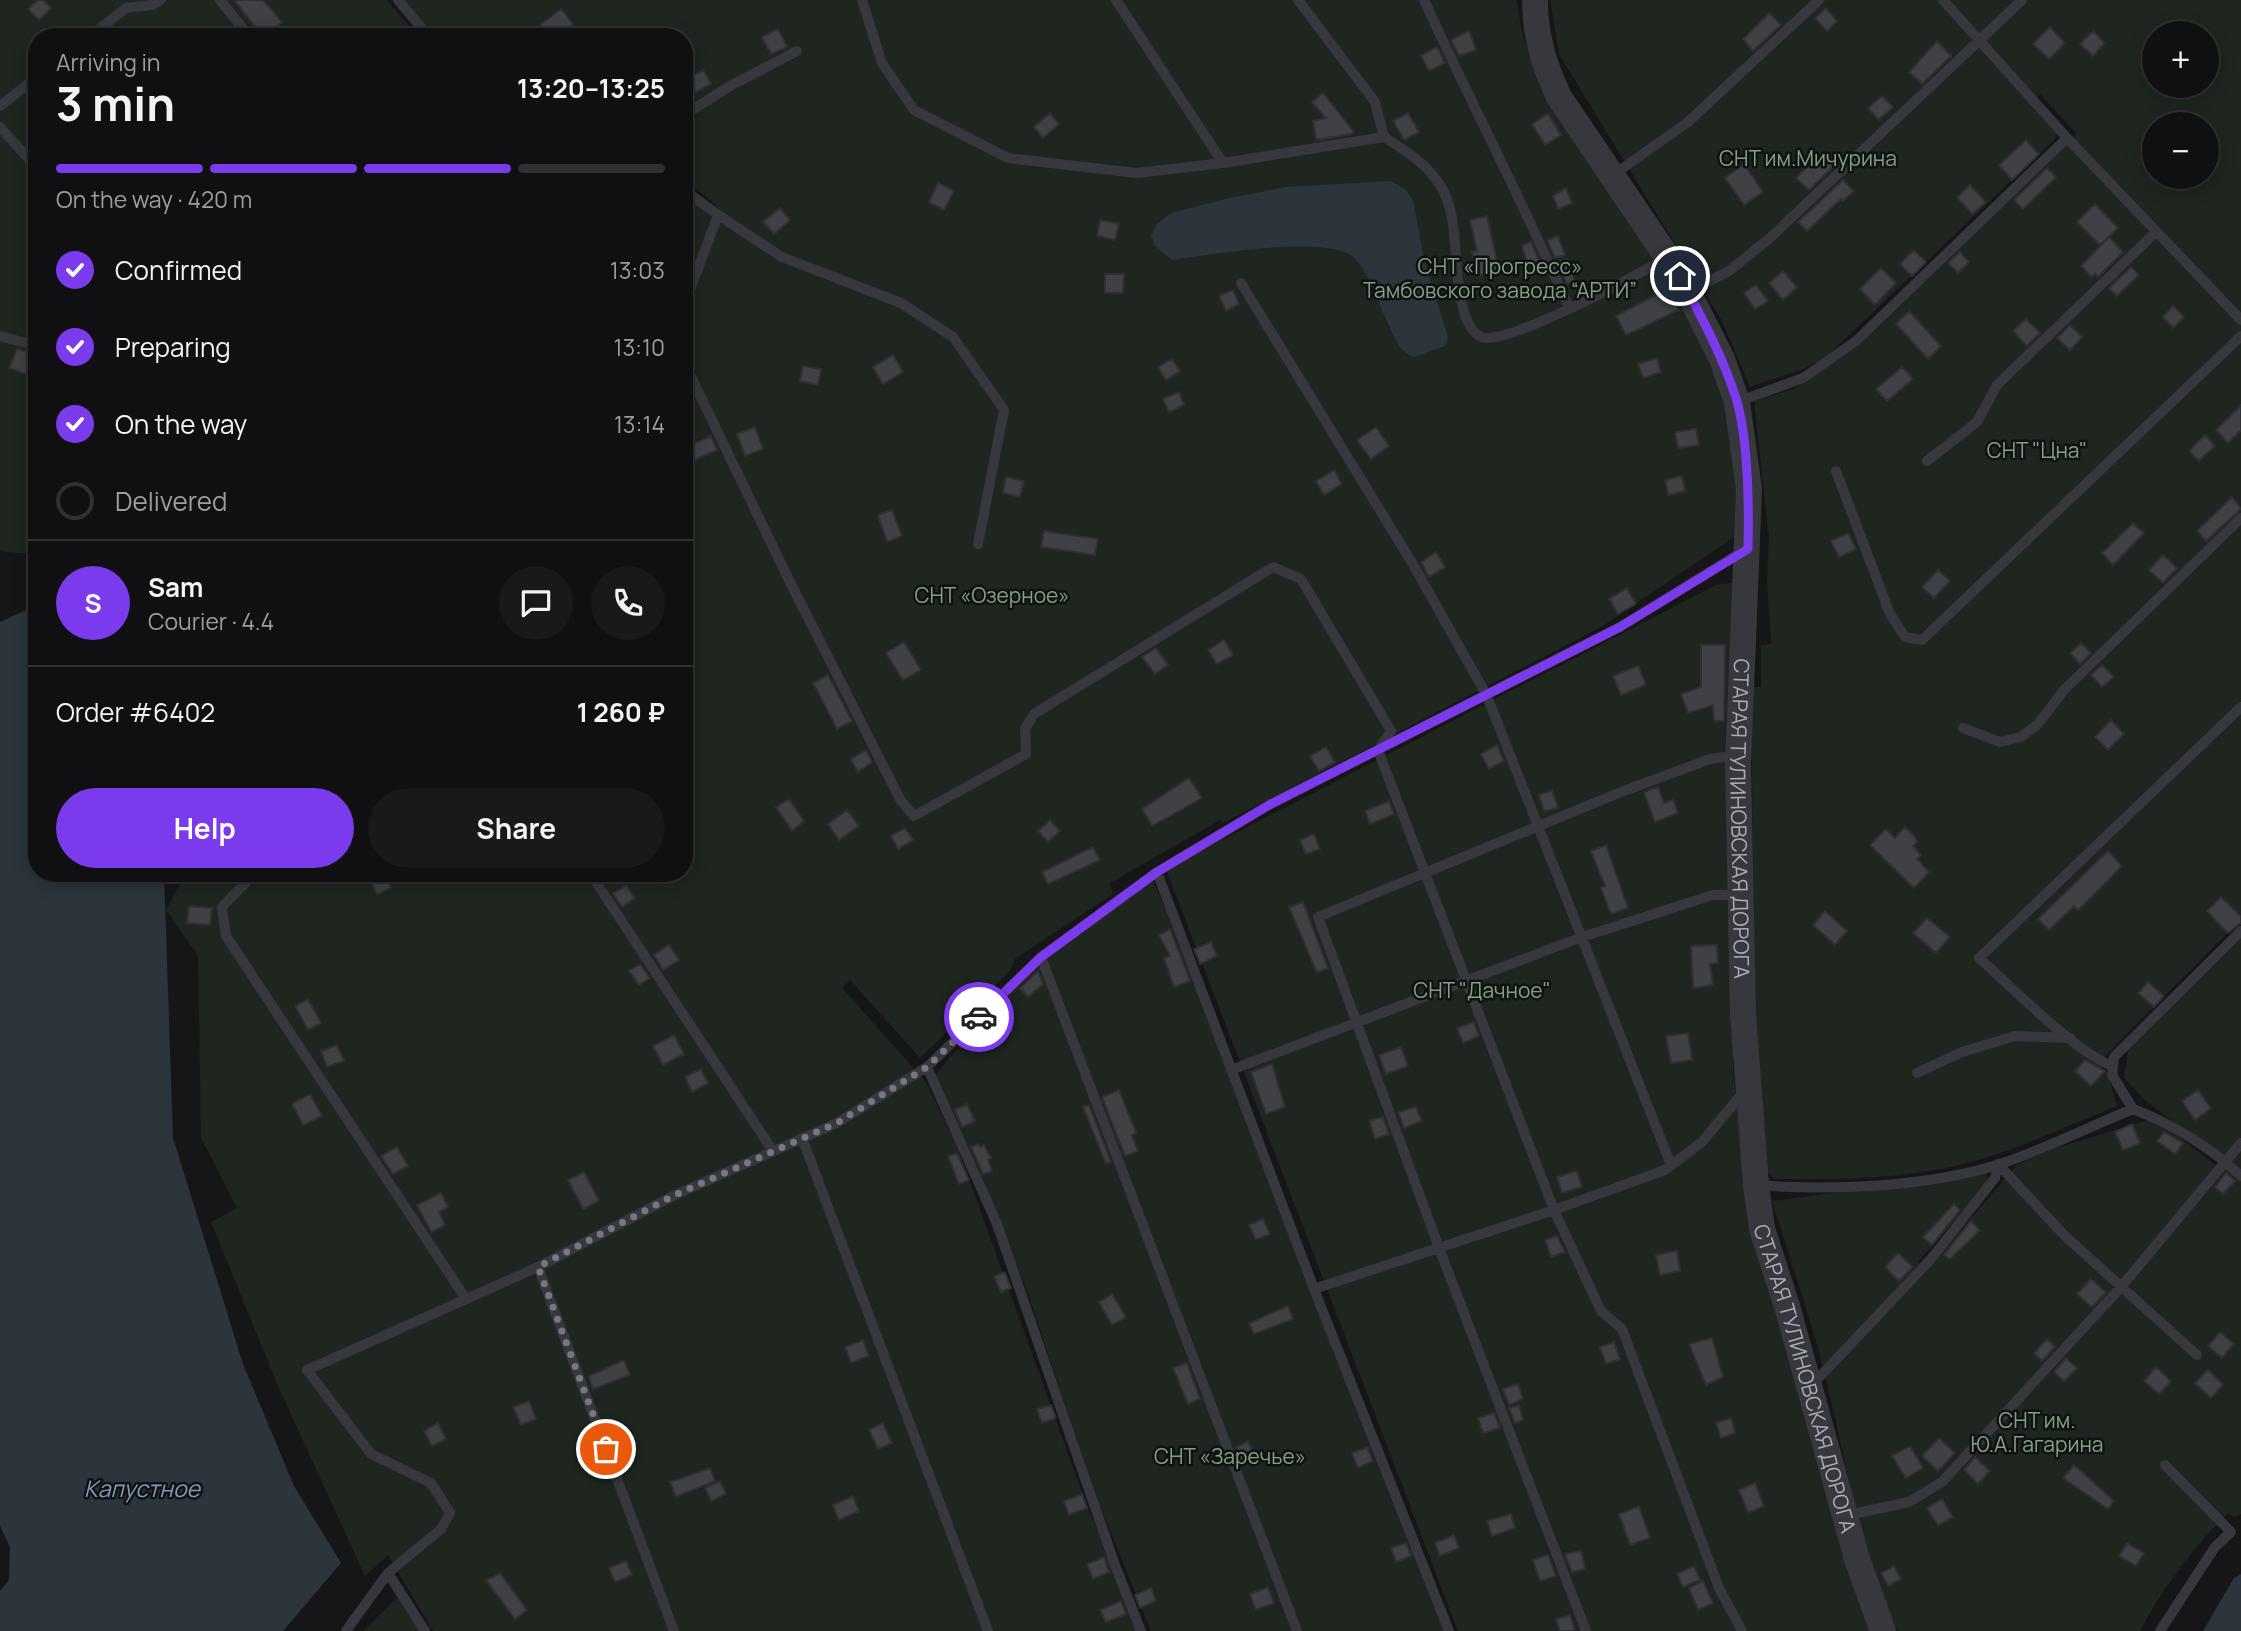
<!DOCTYPE html>
<meta charset="utf-8">
<style>
:root{--surface:#101012;--page:#19191b;--text:#f1f3f6;--muted:#9c9d9f;--line:#303032;--accent:#7c3aed}
body{margin:0;font-family:Manrope,sans-serif;background:var(--page);color:var(--text);height:100vh;display:flex;flex-direction:column;font-size:26px;white-space:nowrap}
*{box-sizing:border-box;margin:0}
p{font-size:23px;color:var(--muted)}
.icon{flex:none;width:38px;height:38px;fill:none;stroke:currentColor;stroke-width:2;stroke-linecap:round;stroke-linejoin:round}
.map{position:relative;flex:1;overflow:hidden}
.sheet{position:absolute;left:28px;top:28px;width:665px;height:854px;display:flex;flex-direction:column;background:var(--surface);border-radius:28px;box-shadow:0 4px 18px #0003,0 0 0 2px var(--line)}
.sheet>*{flex:none}
.tools{position:absolute;left:2142px;top:21px;display:grid;gap:14px}
.tools a{display:grid;place-items:center;width:77px;height:77px;border-radius:50%;background:var(--surface);box-shadow:0 4px 18px #0003,0 0 0 2px var(--line);font-size:35px}
.pin{position:absolute;display:grid;place-items:center;width:60px;height:60px;color:#fff;margin:-30px;border:4px solid #fff;border-radius:50%;box-shadow:0 2px 7px #0007}
.courier{position:absolute;display:grid;place-items:center;width:70px;height:70px;margin:-35px;border:5px solid #7c3aed;border-radius:50%;background:#fff;color:#222;box-shadow:0 2px 9px #0007}
.summary em{font-style:normal;font-weight:700}
.summary div{display:flex;flex-direction:column-reverse}
.summary{display:flex;align-items:center;justify-content:space-between;height:119px;padding:0 28px}
h1{font-size:46px;font-weight:700;line-height:52px}
.bar{display:grid;grid-template-columns:repeat(4,1fr);gap:10px 7px;align-content:center;height:84px;padding:0 28px}
.bar i{height:9px;border-radius:5px;background:var(--line)}
.bar .current{background:var(--accent)}
.bar p{grid-column:span 4}
.line{display:flex;align-items:center;gap:18px;padding:0 28px;border-top:2px solid var(--line)}
.line div{flex:1}
.round{display:grid;place-items:center;flex:none;width:74px;height:74px;border-radius:37px;background:var(--page)}
ol{padding:0 28px;list-style:none}
li{display:flex;align-items:center;gap:21px;height:77px}
li p{margin-inline-start:auto}
li .icon{padding:7px;border-radius:50%;background:var(--accent);color:#fff;stroke-width:4}
li:last-child{color:var(--muted)}
li i{width:38px;height:38px;border:4px solid var(--line);border-radius:50%}
.button{display:flex;gap:14px;margin-top:auto;padding:14px 28px}
.button a{flex:1;height:80px;border-radius:42px;background:var(--accent);color:#fff;font-size:28px;font-weight:700;line-height:80px;text-align:center}
.button a+a{background:var(--page);color:var(--text)}
.map>svg:first-child{display:block}
.green{fill:#1e261f;fill-rule:evenodd}
.water{fill:#2c353c}
.building{fill:#404145;stroke:#303034;stroke-width:2}
.lines{fill:none;stroke-linecap:round;stroke-linejoin:round}
.service{stroke:#37383d;stroke-width:10}
.tertiary{stroke:#37383d;stroke-width:26}
.done{stroke:#757880;stroke-width:7;stroke-dasharray:0 12.6}
.route{stroke:#7c3aed;stroke-width:9}
.labels{text-anchor:middle;dominant-baseline:central;stroke-width:5;stroke-linejoin:round;paint-order:stroke}
.park-label{font-size:21px;fill:#7fa381;stroke:#111113}
.street-label{font-size:21px;fill:#a8adb8;stroke:#111113}
.water-label{font-size:23px;font-style:italic;fill:#7f9bb3;stroke:#111113}
</style>
<div class="map">
<svg width="2241" height="1631" viewBox="0 0 2241 1631">
<rect width="100%" height="100%" fill="#161618"/>
<path class="green" d="M0,0H387L418,37H37V555L0,551Z
M404,0H1517C1528,110 1612,177 1659,270L1664,269C1680,300 1700,333 1713,366C1730,411 1743,490 1734,537L1603,626L1223,823L1220,820L1110,883L1113,894L1015,959L1010,971L920,1058L850,980L842,988L926,1082L958,1149L1087,1506L1140,1631H433L388,1555L365,1576L278,1386L211,1222L237,1208L201,1138L198,956L166,910L186,873H684V194L710,212L716,205L684,179V37H434Z
M1550,0H2241V919L2098,1063L2107,1072L2117,1106C2074,1123 2032,1143 1988,1157C1919,1179 1845,1180 1775,1179L1766,1171L1755,1044L1751,687H1761V645L1771,644L1767,579L1769,537L1754,401L1796,388L1838,359L2077,134L2040,94L2030,103L2057,131L2055,139L1825,358L1800,370L1750,387L1722,321L1559,54ZM2154,33H2207V86H2154ZM2154,124H2207V177H2154Z
M1737,582L1733,1067L1748,1222L1875,1631H1458L1166,869L1716,585Z
M1153,881L1203,993L1445,1631H1151L1098,1501L1026,1288L936,1074L1003,995L1036,965Z
M2241,936V1514L2234,1517L2228,1513C2193,1547 2163,1588 2140,1631H1898C1859,1549 1846,1462 1825,1375C1810,1316 1790,1259 1772,1201L1986,1172L1989,1182L1918,1262L1926,1270L2017,1165L2050,1150L2148,1120L2162,1124L2221,1169L2220,1157L2146,1101L2124,1078L2129,1045Z
M400,1595L421,1631H363Z"/>
<path class="water" d="M1391,181L1406,190L1413,200L1425,264L1448,337L1445,346L1414,357C1398,352 1393,333 1386,319C1377,300 1369,271 1353,257C1327,234 1209,255 1172,260L1155,246L1151,236L1157,224L1171,213L1225,199L1286,187Z
M37,605V873H164L173,1138L243,1364L294,1486L341,1563L283,1631H0V1591L9,1580L10,1547L0,1526V622Z
M2241,1574V1631H2203L2234,1578Z"/>
<path class="building" d="M38,0H43L51,8L39,20L28,9Z
M234,0H263L282,22L263,37Z
M1826,8L1837,21L1827,31L1815,18Z
M561,9L573,24L556,37H549L540,25Z
M1769,13L1781,25L1753,51L1743,39Z
M2050,27L2065,43L2049,59L2033,44Z
M778,29L787,47L771,54L762,37Z
M1469,31L1476,50L1459,56L1451,40Z
M2093,31L2105,43L2093,56L2080,44Z
M1937,41L1951,56L1922,84L1909,72Z
M1437,47L1445,63L1429,71L1421,56Z
M703,70L711,84L696,92L688,78Z
M1323,93L1354,132L1351,134L1316,140L1313,121L1326,118L1312,102Z
M1882,96L1893,107L1879,120L1868,108Z
M1050,113L1059,124L1043,138L1034,127Z
M1408,113L1419,132L1404,140L1393,121Z
M1548,114L1561,135L1545,145L1532,124Z
M2026,140L2039,154L2012,180L1999,165Z
M1821,153L1834,166L1809,190L1796,178Z
M1744,164L1763,192L1744,205L1725,178Z
M2047,168L2056,177L2023,209L2014,200Z
M1843,180L1854,191L1843,201L1841,199L1807,231L1798,222Z
M938,183L954,191L944,210L929,202Z
M1970,185L1986,202L1972,214L1957,197Z
M1566,188L1572,203L1558,209L1553,196Z
M2095,204L2118,228L2100,245L2077,222Z
M780,208L790,220L774,234L763,222Z
M1487,216L1499,271L1477,276L1472,252L1477,251L1470,220Z
M1100,220L1119,224L1115,240L1097,236Z
M1558,236L1565,255L1555,258L1547,240Z
M2109,237L2123,252L2098,277L2095,273L2092,277L2081,266Z
M1531,242L1540,262L1528,266L1522,245Z
M1914,250L1926,262L1912,276L1900,264Z
M1960,252L1969,262L1958,273L1948,263Z
M1568,259L1575,281L1567,284L1557,262Z
M2131,267L2139,275L2117,296L2109,288Z
M1881,268L1896,283L1875,305L1860,289Z
M1783,271L1797,287L1783,300L1769,283Z
M1105,274H1124L1123,293H1105Z
M1756,285L1768,301L1755,309L1744,293Z
M1669,288L1679,310L1626,335L1616,316Z
M1233,290L1239,304L1226,311L1219,296Z
M2173,306L2184,317L2173,328L2163,317Z
M1909,311L1941,346L1928,359L1896,324Z
M2026,319L2040,333L2027,346L2013,331Z
M2070,325L2082,337L2070,350L2057,338Z
M17,349L35,354L26,374L9,368Z
M893,355L903,372L883,384L873,367Z
M1657,358L1661,372L1643,378L1638,364Z
M1172,359L1180,371L1166,380L1158,367Z
M803,366L821,369L818,385L800,381Z
M1902,367L1913,379L1887,401L1876,389Z
M1179,392L1184,405L1169,412L1163,399Z
M2241,405V430L2228,443L2216,430Z
M755,427L763,449L745,456L737,434Z
M1376,427L1389,446L1371,459L1357,440Z
M1696,429L1699,445L1678,448L1675,432Z
M2205,435L2215,446L2199,461L2189,451Z
M711,436L717,450L688,463L684,448Z
M1334,470L1342,484L1324,495L1316,481Z
M1682,476L1685,491L1668,495L1665,480Z
M1006,477L1024,481L1020,497L1003,493Z
M2232,497L2241,509L2206,541L2197,531Z
M892,510L902,536L887,542L878,515Z
M2133,523L2144,533L2113,565L2102,553Z
M1044,531L1098,539L1095,555L1041,547Z
M1848,533L1856,549L1839,557L1831,541Z
M1436,552L1445,567L1429,577L1421,562Z
M2163,555L2177,568L2163,583L2149,570Z
M1938,570L1950,581L1934,598L1922,587Z
M1627,588L1636,604L1618,614L1609,599Z
M1224,640L1233,655L1217,664L1208,650Z
M904,642L921,670L903,680L886,653Z
M2081,643L2091,653L2080,664L2070,653Z
M1701,645H1725L1724,721H1714L1713,705L1688,713L1681,694L1701,687Z
M1156,648L1168,665L1155,674L1142,657Z
M2102,665L2114,677L2102,687L2091,675Z
M1638,666L1646,685L1621,695L1613,676Z
M828,675L852,721L837,729L813,683Z
M2111,720L2124,734L2108,750L2095,737Z
M1497,745L1504,761L1489,769L1481,754Z
M1326,747L1335,762L1319,771L1310,756Z
M866,750L872,762L858,772L851,759Z
M1189,778L1202,798L1152,826L1142,809Z
M1658,787L1664,803L1673,800L1678,813L1655,822L1644,792Z
M1552,790L1558,808L1544,811L1539,795Z
M789,799L804,821L792,831L776,807Z
M1389,801L1394,814L1370,824L1365,811Z
M847,810L859,826L839,840L828,824Z
M1050,820L1060,831L1048,842L1038,831Z
M1905,827L1915,837L1917,842L1913,846L1921,855L1917,859L1929,872L1914,888L1870,845L1886,829L1895,838Z
M905,828L913,840L898,849L891,836Z
M1314,834L1320,849L1306,854L1300,840Z
M1606,845L1628,908L1611,914L1601,888L1605,886L1591,851Z
M1093,847L1100,860L1048,884L1042,872Z
M2108,851L2122,866L2078,910L2074,906L2049,930L2038,919Z
M385,873L391,888L377,894L370,880Z
M626,885L635,898L622,907L613,894Z
M2221,897L2241,917V923L2228,933L2207,911Z
M1303,902L1328,968L1317,973L1289,907Z
M189,906L212,908L210,925L187,923Z
M1825,911L1847,931L1835,945L1813,925Z
M1927,918L1950,937L1936,953L1913,933Z
M1170,929L1190,981L1174,987L1164,958L1170,956L1159,935Z
M1211,942L1217,956L1200,964L1194,949Z
M669,945L679,960L663,970L654,955Z
M1717,945L1718,963L1710,964L1713,985L1693,988L1691,946Z
M640,964L650,978L639,985L629,971Z
M1038,971L1043,984L1028,997L1020,988Z
M2148,982L2164,996L2154,1007L2138,993Z
M308,999L321,1023L308,1030L295,1006Z
M1474,1022L1479,1036L1463,1043L1457,1028Z
M1688,1033L1692,1060L1671,1063L1666,1036Z
M674,1035L684,1054L663,1065L653,1046Z
M337,1045L344,1061L327,1067L321,1051Z
M1401,1047L1408,1066L1386,1074L1379,1055Z
M2085,1060L2105,1071L2091,1086L2075,1071Z
M1272,1064L1285,1107L1266,1114L1251,1072Z
M701,1069L708,1083L692,1092L685,1077Z
M1119,1090L1136,1133L1132,1135L1138,1151L1125,1156L1102,1097Z
M2198,1090L2211,1108L2195,1120L2182,1101Z
M310,1094L322,1116L303,1125L292,1104Z
M967,1104L975,1121L962,1127L955,1110Z
M1089,1105L1111,1162L1106,1164L1083,1107Z
M1416,1107L1422,1121L1404,1128L1398,1112Z
M1383,1117L1389,1134L1375,1139L1369,1121Z
M2132,1124L2140,1143L2123,1150L2115,1132Z
M2164,1132L2183,1143L2175,1154L2157,1141Z
M979,1144L980,1147L984,1145L991,1158L988,1160L992,1171L983,1174L971,1147Z
M397,1147L408,1166L393,1174L381,1156Z
M957,1153L969,1180L959,1184L948,1156Z
M1577,1171L1582,1187L1562,1193L1557,1177Z
M584,1172L599,1201L583,1209L568,1180Z
M2226,1173L2235,1181L2223,1194L2215,1187Z
M441,1193L448,1207L439,1212L445,1225L431,1232L417,1205Z
M1954,1204L1960,1210L1932,1245L1923,1237Z
M1263,1219L1270,1234L1256,1240L1249,1225Z
M1971,1221L1980,1230L1950,1259L1944,1255Z
M1557,1236L1565,1252L1551,1257L1545,1240Z
M1677,1251L1680,1271L1660,1275L1656,1255Z
M1898,1253L1913,1267L1899,1281L1885,1267Z
M1005,1272L1011,1288L1001,1292L994,1276Z
M2091,1279L2106,1292L2092,1307L2077,1294Z
M1112,1294L1126,1317L1112,1325L1099,1302Z
M1288,1306L1293,1319L1254,1334L1249,1323Z
M2220,1332L2234,1344L2222,1358L2208,1346Z
M1712,1338L1723,1377L1706,1385L1689,1344Z
M2047,1339L2055,1347L2042,1361L2034,1353Z
M863,1340L869,1356L851,1363L845,1347Z
M1614,1342L1620,1359L1606,1364L1600,1347Z
M2066,1358L2077,1368L2064,1381L2054,1372Z
M624,1360L630,1375L593,1389L589,1376Z
M1187,1363L1200,1399L1188,1404L1173,1368Z
M2156,1367L2171,1381L2159,1394L2144,1381Z
M2208,1370L2223,1385L2211,1398L2195,1383Z
M1518,1384L1523,1399L1509,1405L1503,1389Z
M529,1401L536,1419L521,1425L513,1407Z
M1051,1405L1056,1418L1042,1423L1037,1409Z
M1519,1405L1523,1420L1515,1423L1509,1408Z
M1494,1413L1500,1428L1483,1433L1478,1418Z
M1731,1418L1735,1433L1721,1438L1716,1423Z
M438,1423L446,1439L432,1446L424,1431Z
M883,1423L892,1443L878,1449L869,1430Z
M1939,1438L1955,1453L1938,1471L1922,1456Z
M1248,1441L1255,1456L1241,1462L1236,1447Z
M1910,1446L1923,1468L1906,1478L1892,1456Z
M1367,1447L1373,1461L1358,1468L1352,1453Z
M1975,1457L1990,1471L1978,1484L1964,1470Z
M2074,1465L2114,1501L2108,1509L2063,1478Z
M710,1468L715,1481L676,1497L670,1482Z
M720,1481L726,1494L711,1501L705,1488Z
M1755,1483L1764,1506L1748,1513L1739,1490Z
M1082,1494L1087,1508L1069,1515L1064,1501Z
M853,1496L859,1511L839,1520L833,1505Z
M1942,1499L1953,1517L1938,1525L1927,1508Z
M1639,1506L1650,1538L1630,1545L1619,1514Z
M1511,1514L1515,1528L1492,1536L1487,1521Z
M1454,1535L1459,1548L1440,1556L1435,1543Z
M1406,1543L1411,1556L1396,1562L1391,1548Z
M2127,1543L2144,1553L2136,1566L2119,1556Z
M1581,1551L1585,1569L1572,1572L1565,1554Z
M1548,1555L1556,1576L1540,1581L1533,1560Z
M1104,1557L1109,1572L1093,1579L1087,1564Z
M626,1561L632,1575L615,1582L609,1568Z
M1694,1566L1700,1580L1683,1587L1677,1574Z
M1894,1566L1901,1579L1888,1586L1881,1573Z
M500,1573L527,1610L515,1619L486,1580Z
M1703,1581L1713,1603L1698,1610L1689,1588Z
M1268,1587L1274,1603L1256,1610L1250,1594Z
M1151,1588L1156,1601L1140,1608L1135,1595Z
M1121,1601L1126,1614L1106,1622L1100,1610Z
M1570,1615L1575,1631H1560L1556,1619Z"/>
<g class="lines">
<path class="service" d="M220,0L250,37
M398,0L429,37
M862,0L882,63L914,110L1008,158L1137,173L1223,163L1384,137C1406,151 1426,163 1440,185C1457,212 1454,249 1458,279C1461,297 1463,328 1481,337C1505,347 1640,274 1666,258
M1116,0L1223,163
M1298,0L1375,102L1384,137
M1424,0C1471,103 1524,204 1569,308
M1943,0L2067,138L2241,320
M89,37L126,8L152,5L161,0
M0,106L37,77
M684,115L730,86L797,51
M0,127L37,168
M1613,175L1688,122L1819,0
M684,190L718,215
M1241,283L1414,566L1487,696L1671,1165
M1688,292L1729,271L1770,238L2022,0
M684,306L718,215L782,257L901,303L953,337L1004,410L978,544
M0,336L37,346
M684,362L788,578L901,801L914,816L1026,754L1025,729L1034,714L1273,567L1301,579L1391,731L1378,750L1554,1210L1314,1289
M1737,402L1803,378L1856,341L2067,138
M1927,461L1977,422L1997,385L2156,232
M1836,471L1890,614L1905,637L1922,640L2241,336
M1963,728L2000,742L2021,737L2038,724L2064,690L2241,518
M1157,872L1314,1289L1449,1631
M255,873L222,907L226,936L466,1299
M590,873L773,1151
M1041,957L1297,1631
M2113,1066C2078,1055 2010,985 1979,958L2241,707
M927,1067L997,1224L1115,1565L1141,1631
M1231,1070L1582,937L1713,895H1740
M1917,1073L1962,1052L2015,1036L2071,1038
M2133,1109C2172,1124 2211,1148 2241,1176
M802,1138L988,1631
M1756,1185C1831,1191 1928,1187 2000,1164C2045,1149 2089,1127 2133,1109L2112,1075L2114,1057L2241,931
M538,1267L674,1631
M1811,1386L1931,1259L1995,1178L1998,1164L2065,1236L2197,1355
M1844,1516L1909,1502L1942,1482L2121,1287L2241,1143
M388,1573L441,1529L450,1513L431,1483L371,1454L307,1370L538,1267L675,1195L837,1123L927,1067L1041,957L1157,872L1269,805L1620,627L1745,550
M346,1631L388,1573L425,1631
M1586,1631L1439,1248L1318,917L1621,792L1710,759L1739,755
M1742,1631L1719,1588L1622,1329L1601,1311L1554,1210L1665,1170L1702,1142L1745,1090
M2160,1631L2215,1547L2231,1532L2165,1465"/>
<path class="tertiary" id="s1" d="M1535,0C1535,36 1544,65 1559,97L1680,276L1722,359L1737,402L1749,489L1738,765L1743,1014L1756,1185L1762,1229L1787,1306L1857,1559L1883,1631"/>
</g>
<g class="lines">
<path class="done" d="M606,1449L538,1267L675,1195L837,1123L927,1067L979,1017"/>
<path class="route" d="M979,1017L1041,957L1157,872L1269,805L1620,627L1748,549C1749,504 1749,441 1736,398C1722,355 1701,316 1680,276"/>
</g>
<g class="labels">
<g class="park-label">
<text x="1808" y="158">СНТ им.Мичурина</text>
<text x="1500" y="266">СНТ «Прогресс»<tspan x="1500" dy="24">Тамбовского завода “АРТИ”</tspan></text>
<text x="2037" y="450">СНТ "Цна"</text>
<text x="992" y="595">СНТ «Озерное»</text>
<text x="1482" y="990">СНТ "Дачное"</text>
<text x="2037" y="1420">СНТ им.<tspan x="2037" dy="24">Ю.А.Гагарина</tspan></text>
<text x="1230" y="1456">СНТ «Заречье»</text>
</g>
<g class="street-label">
<text stroke="none"><textPath href="#s1" startOffset="873">СТАРАЯ ТУЛИНОВСКАЯ ДОРОГА</textPath></text>
<text stroke="none"><textPath href="#s1" startOffset="1440">СТАРАЯ ТУЛИНОВСКАЯ ДОРОГА</textPath></text>
</g>
<g class="water-label">
<text x="142" y="1488">Капустное</text>
</g>
</g>
</svg>
<div class="tools">
<a>+</a>
<a>−</a>
</div>
<div class="pin" style="left:606px;top:1449px;background:#ea580c"><svg class="icon" aria-label="bag" viewBox="0 0 24 24"><path d="M5 8h14l-1 12H6zM9 8a3 3 0 0 1 6 0"/></svg></div>
<div class="pin" style="left:1680px;top:276px;background:#1f2937"><svg class="icon" aria-label="home" viewBox="0 0 24 24"><path d="M3 11l9-7 9 7M6 9v11h12V9"/></svg></div>
<div class="courier" style="left:979px;top:1017px"><svg class="icon" aria-label="car" viewBox="0 0 24 24"><path d="M5 17H2v-5l4-1 3-4h7l3 4 3 1v5h-3M9 17h6M6 11h13"/><circle cx="7" cy="17" r="2"/><circle cx="17" cy="17" r="2"/></svg></div>
<section class="sheet">
<div class="summary"><div><h1>3 min</h1><p>Arriving in</p></div><em>13:20–13:25</em></div>
<div class="bar"><i class="current"></i><i class="current"></i><i class="current"></i><i></i><p>On the way · 420 m</p></div>
<ol>
<li><svg class="icon" aria-label="check" viewBox="0 0 24 24"><path d="M5 12l5 5 9-10"/></svg>Confirmed<p>13:03</p></li>
<li><svg class="icon" aria-label="check" viewBox="0 0 24 24"><path d="M5 12l5 5 9-10"/></svg>Preparing<p>13:10</p></li>
<li><svg class="icon" aria-label="check" viewBox="0 0 24 24"><path d="M5 12l5 5 9-10"/></svg>On the way<p>13:14</p></li>
<li><i></i>Delivered</li>
</ol>
<div class="line" style="height:126px"><b class="round" style="background:var(--accent);color:#fff">S</b><div><b>Sam</b><p>Courier · 4.4</p></div><a class="round"><svg class="icon" aria-label="chat" viewBox="0 0 24 24"><path d="M4 5h16v11H9l-5 4z"/></svg></a><a class="round"><svg class="icon" aria-label="phone" viewBox="0 0 24 24"><path d="M5 4h4l2 5-3 2q2 4 5 5l2-3 5 2v4C11 20 4 13 5 4z"/></svg></a></div>
<div class="line" style="height:91px"><div>Order #6402</div><b>1 260 ₽</b></div>
<div class="button"><a>Help</a><a>Share</a></div>
</section>
</div>
